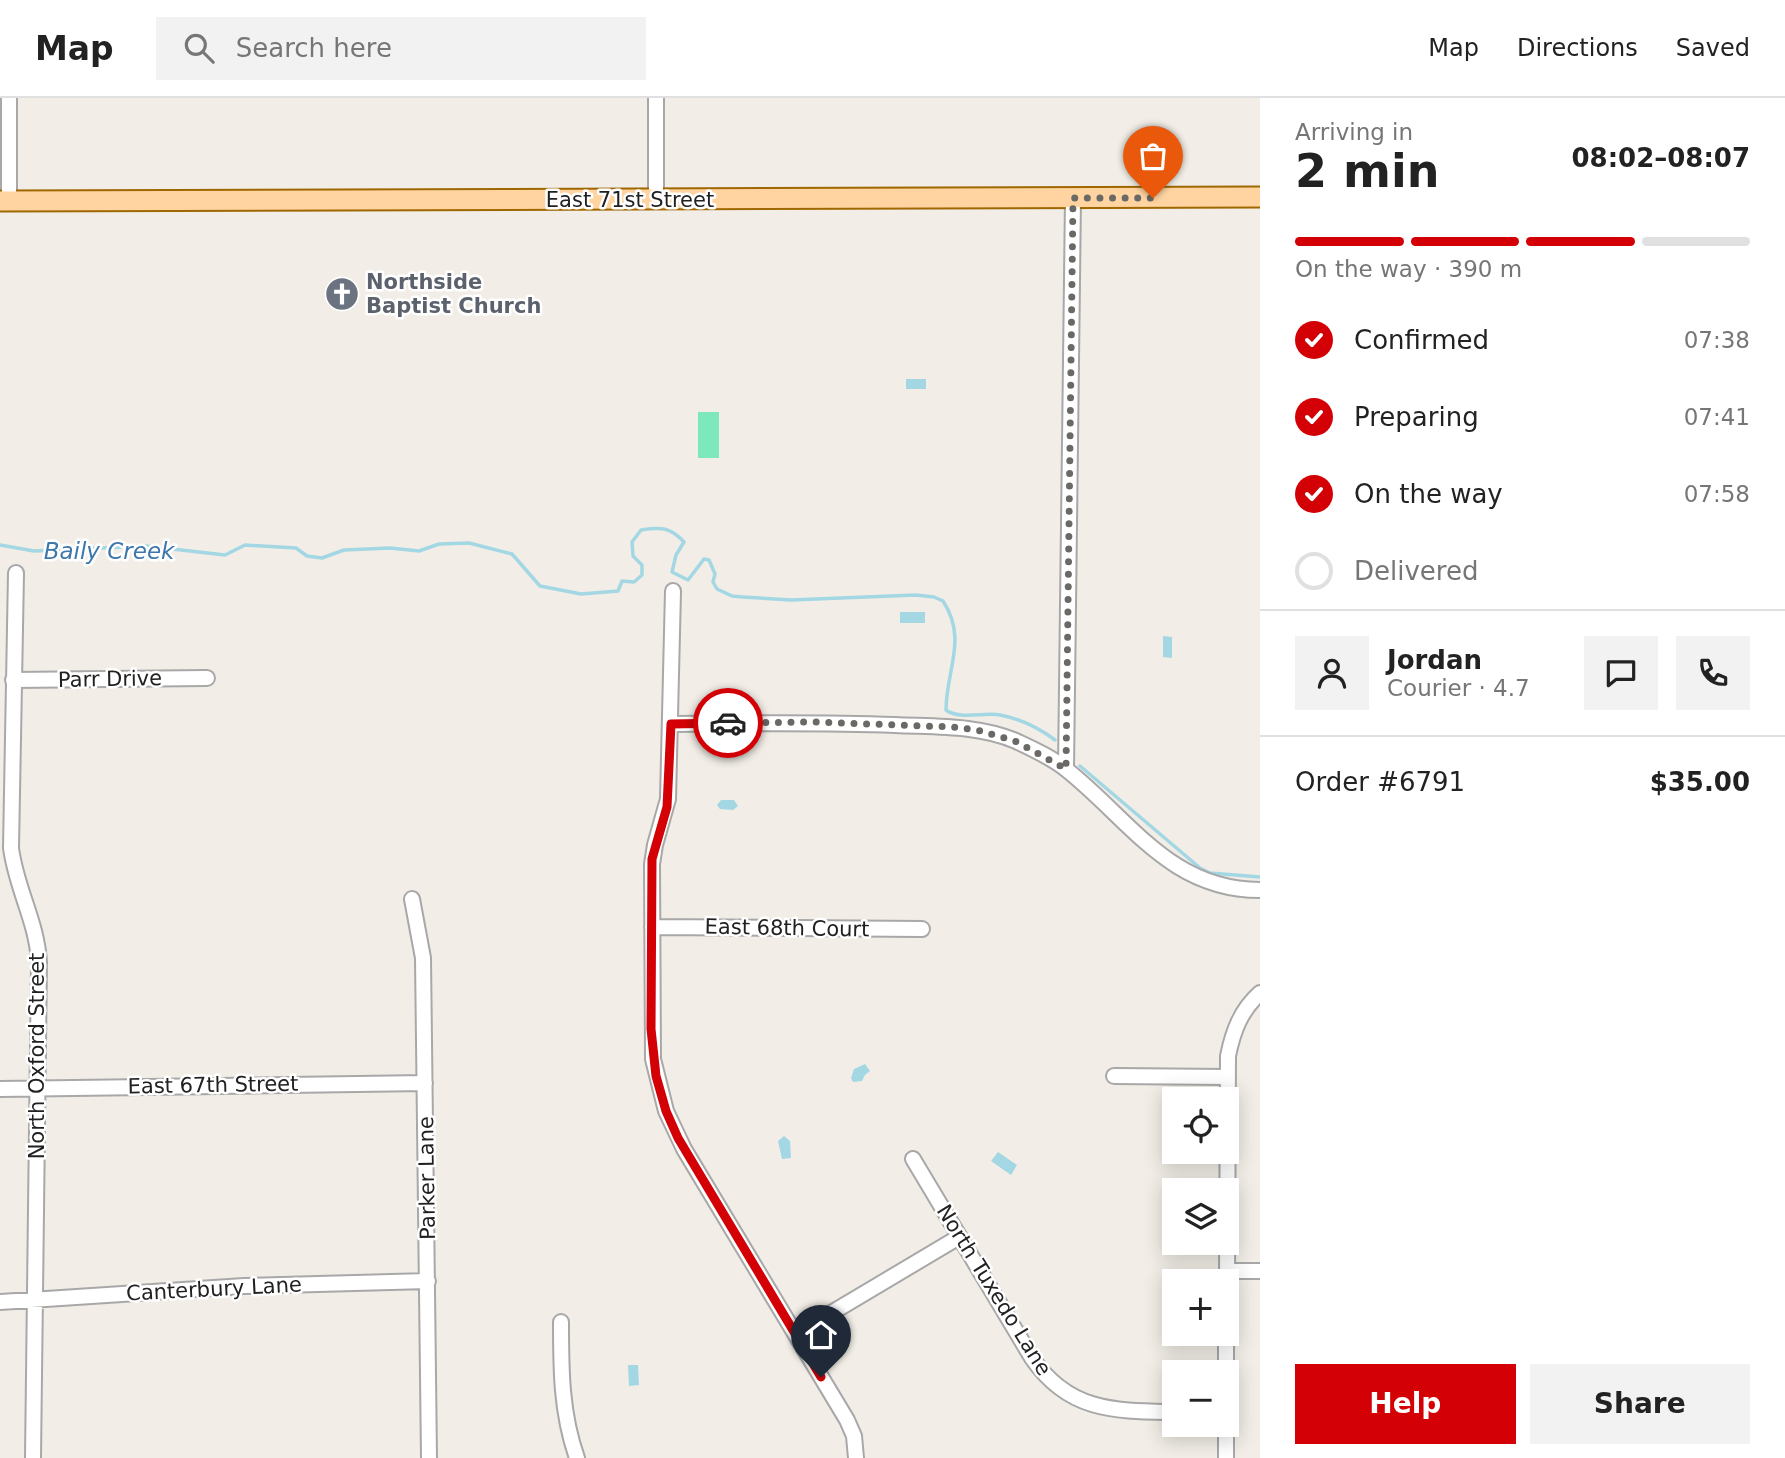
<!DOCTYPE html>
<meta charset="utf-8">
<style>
:root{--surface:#fff;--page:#f2f2f2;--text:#222;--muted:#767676;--line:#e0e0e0;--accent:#d30005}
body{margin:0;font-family:"DejaVu Sans",sans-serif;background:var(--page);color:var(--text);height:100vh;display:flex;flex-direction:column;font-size:26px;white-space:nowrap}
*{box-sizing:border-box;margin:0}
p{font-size:23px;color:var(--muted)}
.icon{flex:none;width:38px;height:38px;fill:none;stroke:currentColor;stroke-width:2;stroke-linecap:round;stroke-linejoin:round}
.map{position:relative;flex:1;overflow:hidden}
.drawer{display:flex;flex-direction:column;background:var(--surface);width:525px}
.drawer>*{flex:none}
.fabs{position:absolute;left:1162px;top:989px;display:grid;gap:14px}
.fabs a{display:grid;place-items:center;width:77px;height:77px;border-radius:0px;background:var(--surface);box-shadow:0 4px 18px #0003;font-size:35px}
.pin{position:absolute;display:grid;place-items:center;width:60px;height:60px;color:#fff;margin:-72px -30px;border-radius:50% 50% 50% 0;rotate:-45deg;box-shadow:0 0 7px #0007}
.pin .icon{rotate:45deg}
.courier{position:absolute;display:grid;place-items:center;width:70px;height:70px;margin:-35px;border:5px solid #d30005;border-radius:50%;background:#fff;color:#222;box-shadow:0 2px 9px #0007}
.head em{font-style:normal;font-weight:700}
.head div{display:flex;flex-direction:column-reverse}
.head{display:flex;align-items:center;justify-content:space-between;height:119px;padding:0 35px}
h1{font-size:46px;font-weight:700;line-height:52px}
.bar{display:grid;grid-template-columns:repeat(4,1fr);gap:10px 7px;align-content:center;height:84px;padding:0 35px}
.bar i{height:9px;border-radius:5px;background:var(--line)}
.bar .active{background:var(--accent)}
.bar p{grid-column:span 4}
.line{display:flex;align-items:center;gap:18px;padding:0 35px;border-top:2px solid var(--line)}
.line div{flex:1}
.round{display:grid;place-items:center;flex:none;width:74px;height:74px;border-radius:0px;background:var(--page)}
ol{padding:0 35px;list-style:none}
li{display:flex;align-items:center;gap:21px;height:77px}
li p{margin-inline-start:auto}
li .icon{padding:7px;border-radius:50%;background:var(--accent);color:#fff;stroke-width:4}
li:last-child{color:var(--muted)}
li i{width:38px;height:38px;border:4px solid var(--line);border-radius:50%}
.action{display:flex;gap:14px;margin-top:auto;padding:14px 35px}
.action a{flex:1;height:80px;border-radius:0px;background:var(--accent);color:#fff;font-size:28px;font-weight:700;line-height:80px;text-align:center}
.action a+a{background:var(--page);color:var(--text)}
header{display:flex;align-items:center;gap:42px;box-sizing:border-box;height:98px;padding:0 35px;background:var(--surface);border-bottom:2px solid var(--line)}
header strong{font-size:33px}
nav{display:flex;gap:38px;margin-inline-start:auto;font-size:24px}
.search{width:490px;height:63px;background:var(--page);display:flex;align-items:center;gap:18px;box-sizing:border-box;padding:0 24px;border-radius:0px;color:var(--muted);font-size:26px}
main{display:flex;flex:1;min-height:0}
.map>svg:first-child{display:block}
.pitch{fill:#7ee8bd}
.water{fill:#a4d7e4}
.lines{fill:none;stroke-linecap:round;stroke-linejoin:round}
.stream{stroke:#a4d7e4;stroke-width:3.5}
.minor-casing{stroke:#a8a8a8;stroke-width:18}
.major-casing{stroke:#9f6700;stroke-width:23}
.minor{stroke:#fff;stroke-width:14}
.major{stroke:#ffd4a0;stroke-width:19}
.done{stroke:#6a6966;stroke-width:7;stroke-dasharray:0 12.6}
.route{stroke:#d30005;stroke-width:9}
.labels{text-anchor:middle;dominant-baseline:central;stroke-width:5;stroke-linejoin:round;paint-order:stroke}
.street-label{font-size:21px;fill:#212121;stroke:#fff}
.worship-label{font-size:21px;font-weight:bold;fill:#5b616d;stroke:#fff;text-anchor:start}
.water-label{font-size:23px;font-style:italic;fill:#3d77ab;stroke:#fff}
</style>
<header>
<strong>Map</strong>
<div class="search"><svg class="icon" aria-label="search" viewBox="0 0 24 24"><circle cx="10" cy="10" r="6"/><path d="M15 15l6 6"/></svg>Search here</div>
<nav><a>Map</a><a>Directions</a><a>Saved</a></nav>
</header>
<main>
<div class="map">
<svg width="1260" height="1360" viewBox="0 0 1260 1360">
<rect width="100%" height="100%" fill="#f2eee7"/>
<path class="pitch" d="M698,314H719V360H698Z"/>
<path class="water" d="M906,281H926V291H906Z
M900,514H925V525H900Z
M1163,538L1172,539V560L1163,559Z
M721,702H734L738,708L733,712L720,711L717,707Z
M865,966L870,973L865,977L862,983L853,984L851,980L854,971Z
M784,1038L790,1043L791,1060L782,1061L778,1043Z
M998,1054L1017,1067L1011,1077L991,1063Z
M628,1267H638L639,1287L629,1288Z"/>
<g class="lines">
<path class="stream" d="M0,447L34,453L146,448L225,457L245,447L296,450L307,458L322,460L344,452L390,450L419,453L439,446L469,445L512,456L540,488L581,496L618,493L622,483L634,484L642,477V467L633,458L632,444L641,432C662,429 670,429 684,444L676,457L672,474L688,482L704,461L709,462L715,476L713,484L717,491L732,498L743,499L791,502L916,497L934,499L943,503C968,541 946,572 946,612C959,622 985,614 1000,617C1021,621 1039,630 1055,642
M1080,668L1200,770L1210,775L1260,779"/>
<g class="minor-casing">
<path id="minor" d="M656,0V102
M9,103V0
M16,475L11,750C16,790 37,824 39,864L33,1360
M673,493L668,701L655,747L652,766L653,961L666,1013L684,1051L847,1322L854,1338L856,1360
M13,582L207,580
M671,626C746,625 820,624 895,627C936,629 978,627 1016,643C1033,651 1053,660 1067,672C1130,722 1170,792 1260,792
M1066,671L1073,100
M412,801L423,860L429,1360
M652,829L922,831
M1114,978L1227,979
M0,991L425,985
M913,1061L1032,1260C1069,1314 1115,1313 1174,1314
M1227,1173H1260
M1227,1183L1228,958C1233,933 1241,912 1260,895
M0,1204L244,1188L428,1183
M561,1224C561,1271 561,1315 577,1360
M796,1236L959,1139
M1226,1274V1236
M1226,1360V1326"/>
</g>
<g class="major-casing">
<path id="major" d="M0,103L1260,99"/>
</g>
<use href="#minor" class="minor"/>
<use href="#major" class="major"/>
</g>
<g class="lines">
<path class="done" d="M728,625L814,624L953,629L977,632L1015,643L1066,671L1073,100H1153"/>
<path class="route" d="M728,625L671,626L667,709L652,761L651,931L656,978L666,1013L678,1040L821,1279"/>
</g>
<defs>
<g id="church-disc" transform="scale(1.75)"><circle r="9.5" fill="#6b7280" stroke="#fff"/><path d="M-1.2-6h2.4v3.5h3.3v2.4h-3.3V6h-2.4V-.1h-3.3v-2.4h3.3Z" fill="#fff"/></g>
</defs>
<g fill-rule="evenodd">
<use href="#church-disc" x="342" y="196"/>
</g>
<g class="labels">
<g class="street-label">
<text x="630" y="102">East 71st Street</text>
<text transform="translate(110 581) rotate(-1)">Parr Drive</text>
<text transform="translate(787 830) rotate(1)">East 68th Court</text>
<text transform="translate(37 958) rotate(-90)">North Oxford Street</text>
<text transform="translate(213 987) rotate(-1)">East 67th Street</text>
<text transform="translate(427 1080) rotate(-91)">Parker Lane</text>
<text transform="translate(214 1191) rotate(-3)">Canterbury Lane</text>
<text transform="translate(994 1192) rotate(58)">North Tuxedo Lane</text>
</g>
<g class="worship-label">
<text x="366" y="184">Northside<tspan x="366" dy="24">Baptist Church</tspan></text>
</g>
<g class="water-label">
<text x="109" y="453">Baily Creek</text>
</g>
</g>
</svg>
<div class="fabs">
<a><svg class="icon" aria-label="locate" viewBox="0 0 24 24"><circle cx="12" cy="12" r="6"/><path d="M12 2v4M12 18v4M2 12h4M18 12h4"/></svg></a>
<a><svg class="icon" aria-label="layers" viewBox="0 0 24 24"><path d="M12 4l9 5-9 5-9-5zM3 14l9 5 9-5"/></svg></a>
<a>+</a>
<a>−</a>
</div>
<div class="pin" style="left:1153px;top:100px;background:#ea580c"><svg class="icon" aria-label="bag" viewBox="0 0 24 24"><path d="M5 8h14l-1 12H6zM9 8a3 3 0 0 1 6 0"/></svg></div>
<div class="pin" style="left:821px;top:1279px;background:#1f2937"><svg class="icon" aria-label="home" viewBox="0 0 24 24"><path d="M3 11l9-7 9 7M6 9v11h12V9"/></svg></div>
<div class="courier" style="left:728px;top:625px"><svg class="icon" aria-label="car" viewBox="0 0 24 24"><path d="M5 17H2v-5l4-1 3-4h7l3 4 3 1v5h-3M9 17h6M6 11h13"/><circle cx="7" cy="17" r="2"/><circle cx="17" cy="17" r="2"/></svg></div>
</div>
<section class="drawer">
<div class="head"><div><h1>2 min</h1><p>Arriving in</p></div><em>08:02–08:07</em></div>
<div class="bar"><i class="active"></i><i class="active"></i><i class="active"></i><i></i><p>On the way · 390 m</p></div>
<ol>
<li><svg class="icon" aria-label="check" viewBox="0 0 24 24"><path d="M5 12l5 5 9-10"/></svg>Confirmed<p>07:38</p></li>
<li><svg class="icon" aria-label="check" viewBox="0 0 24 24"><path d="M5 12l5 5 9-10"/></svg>Preparing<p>07:41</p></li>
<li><svg class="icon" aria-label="check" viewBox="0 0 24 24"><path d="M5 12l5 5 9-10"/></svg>On the way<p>07:58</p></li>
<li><i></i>Delivered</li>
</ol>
<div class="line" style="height:126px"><a class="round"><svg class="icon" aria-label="person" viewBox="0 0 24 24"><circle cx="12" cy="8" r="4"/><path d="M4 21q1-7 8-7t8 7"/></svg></a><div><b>Jordan</b><p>Courier · 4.7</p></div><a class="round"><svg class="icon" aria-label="chat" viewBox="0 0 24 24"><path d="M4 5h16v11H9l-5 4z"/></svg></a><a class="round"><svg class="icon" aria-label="phone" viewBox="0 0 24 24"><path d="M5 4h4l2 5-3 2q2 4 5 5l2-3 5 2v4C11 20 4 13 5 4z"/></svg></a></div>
<div class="line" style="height:91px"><div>Order #6791</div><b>$35.00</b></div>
<div class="action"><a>Help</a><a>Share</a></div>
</section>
</main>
